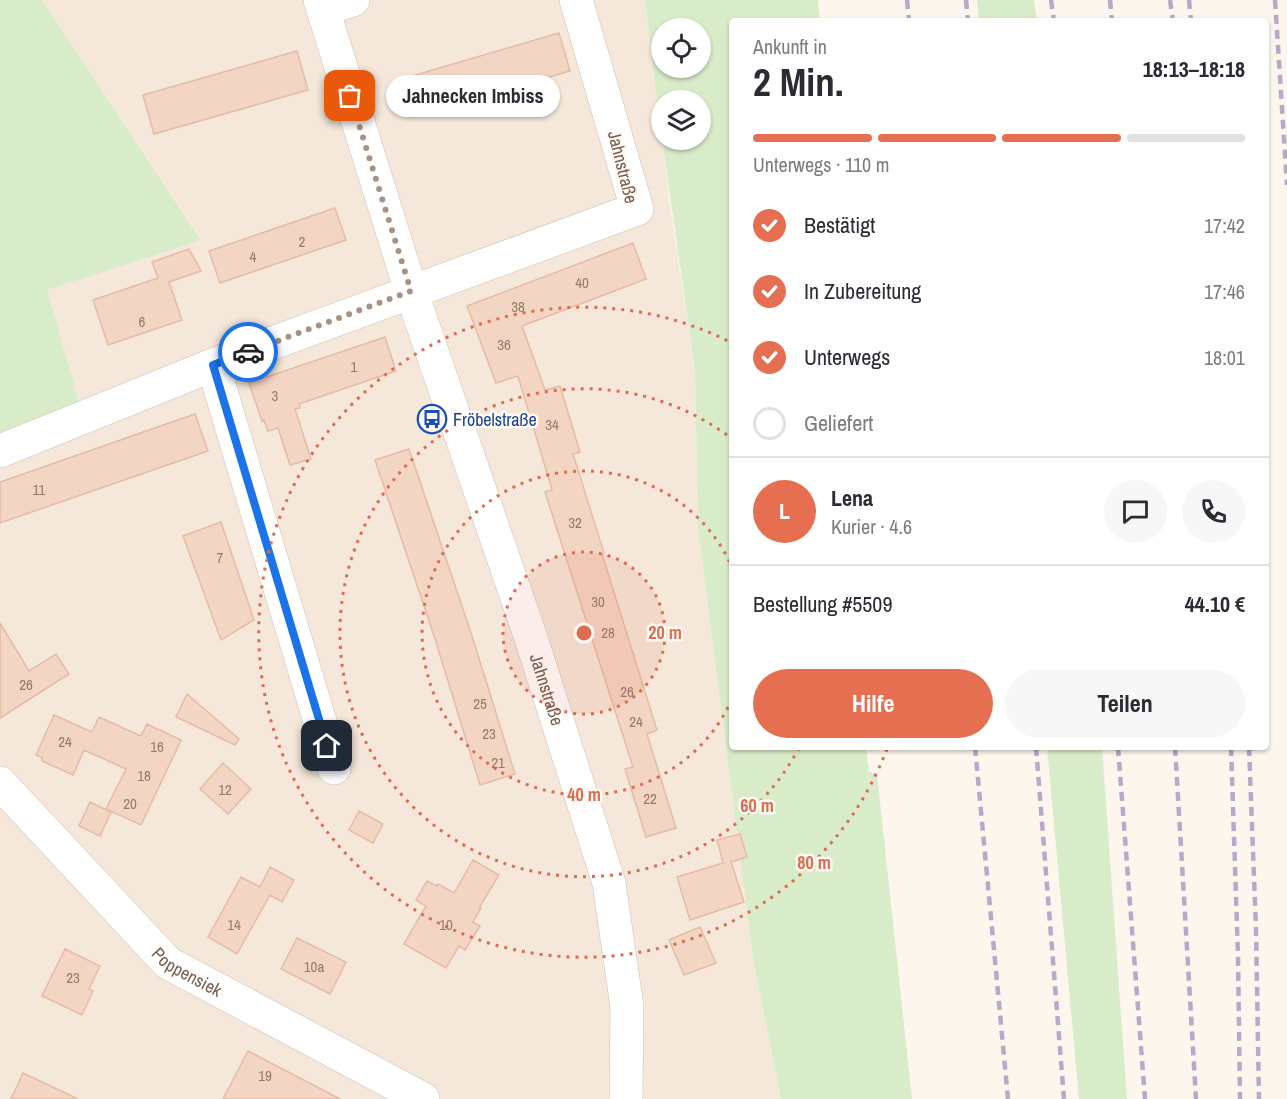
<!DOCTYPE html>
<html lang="de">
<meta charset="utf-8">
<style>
:root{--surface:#fff;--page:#f7f7f7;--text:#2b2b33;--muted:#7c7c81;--line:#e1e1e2;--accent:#e76f51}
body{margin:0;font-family:"Archivo Narrow",sans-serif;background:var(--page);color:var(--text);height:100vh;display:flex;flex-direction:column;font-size:22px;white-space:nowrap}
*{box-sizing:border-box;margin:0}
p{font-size:20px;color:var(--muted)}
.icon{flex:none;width:33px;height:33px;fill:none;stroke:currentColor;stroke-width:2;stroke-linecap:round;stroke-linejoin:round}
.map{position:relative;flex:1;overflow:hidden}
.drawer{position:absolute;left:729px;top:18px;width:540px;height:732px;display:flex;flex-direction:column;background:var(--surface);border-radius:6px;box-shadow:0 2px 4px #0004}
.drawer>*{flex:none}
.tools{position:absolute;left:651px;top:18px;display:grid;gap:12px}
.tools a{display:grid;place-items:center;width:60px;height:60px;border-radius:50%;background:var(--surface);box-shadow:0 2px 4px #0004;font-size:30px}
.pin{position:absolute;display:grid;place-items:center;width:51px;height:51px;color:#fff;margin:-26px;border-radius:12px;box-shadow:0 3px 9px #0006}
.courier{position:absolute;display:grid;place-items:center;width:60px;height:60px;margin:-30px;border:4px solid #1a73e8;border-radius:50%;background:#fff;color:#222;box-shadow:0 2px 8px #0007}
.bubble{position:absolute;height:42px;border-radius:21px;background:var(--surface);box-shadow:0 2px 4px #0004;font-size:20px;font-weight:700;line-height:42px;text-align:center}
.overview em{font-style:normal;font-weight:700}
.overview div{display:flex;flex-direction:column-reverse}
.overview{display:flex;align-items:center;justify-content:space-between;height:102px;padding:0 24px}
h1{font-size:39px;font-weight:700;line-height:45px}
.bar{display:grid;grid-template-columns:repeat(4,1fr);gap:9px 6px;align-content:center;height:72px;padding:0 24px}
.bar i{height:8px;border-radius:4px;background:var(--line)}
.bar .active{background:var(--accent)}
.bar p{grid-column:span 4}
.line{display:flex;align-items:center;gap:15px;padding:0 24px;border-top:2px solid var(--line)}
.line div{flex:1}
.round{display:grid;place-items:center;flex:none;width:63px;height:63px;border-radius:32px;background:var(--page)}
ol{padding:0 24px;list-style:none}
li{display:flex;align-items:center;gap:18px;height:66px}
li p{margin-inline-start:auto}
li .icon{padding:6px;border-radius:50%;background:var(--accent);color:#fff;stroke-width:4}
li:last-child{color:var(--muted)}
li i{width:33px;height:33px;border:3px solid var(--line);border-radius:50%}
.action{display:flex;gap:12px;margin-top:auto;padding:12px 24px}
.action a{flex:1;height:69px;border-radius:36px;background:var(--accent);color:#fff;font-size:24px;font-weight:700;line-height:69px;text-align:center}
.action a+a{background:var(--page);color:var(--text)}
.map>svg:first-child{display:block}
.residential{fill:#f5e8da}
.green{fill:#d8ecc9;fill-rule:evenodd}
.building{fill:#f3d5c3;stroke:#e6bba3;stroke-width:1.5}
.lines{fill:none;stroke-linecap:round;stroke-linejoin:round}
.minor-casing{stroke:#d1beb0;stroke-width:34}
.minor{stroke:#fff;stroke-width:33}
.rail{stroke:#b9a8c9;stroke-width:4.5;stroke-dasharray:9 6;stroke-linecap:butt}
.done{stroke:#a89285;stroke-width:6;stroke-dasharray:0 10.8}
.route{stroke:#1a73e8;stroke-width:8}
.ring{fill:none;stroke:#dc6d51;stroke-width:3;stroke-dasharray:3 6}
.labels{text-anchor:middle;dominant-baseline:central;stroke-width:5;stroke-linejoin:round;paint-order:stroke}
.number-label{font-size:15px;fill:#987a6a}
.street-label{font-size:18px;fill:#7a5c4d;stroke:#fffaf3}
.transit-label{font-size:18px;fill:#164399;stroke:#fffaf3;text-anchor:start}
.centre{fill:#dc6d51;stroke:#fffaf3;stroke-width:3}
.ring-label{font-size:18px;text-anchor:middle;font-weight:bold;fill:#dc6d51;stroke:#fffaf3;stroke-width:5;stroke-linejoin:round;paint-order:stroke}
</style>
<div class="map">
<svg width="1287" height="1099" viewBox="0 0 1287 1099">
<rect width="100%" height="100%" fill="#fdf6ec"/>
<path class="residential" d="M42,0H645L669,199L695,371L698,530L754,965L781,1099H0V440L80,409L46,290L201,239Z"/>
<path class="green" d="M0,0H42L201,240L47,290L81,410L0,440Z
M645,0H818L820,21H732V747H866L869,772L877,774L912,1099H781L754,965L698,530L695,371L662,140H700V100H662L661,135ZM662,28H700V68H662Z
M977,0H1034L1037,21H979Z
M1047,747H1102L1127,1099H1079Z"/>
<path class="building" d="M559,33L570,71L423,115L412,76Z
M297,51L308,90L154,134L143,95Z
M335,208L346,240L220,283L209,251Z
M633,243L646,279L522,326L545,390L560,386L580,452L573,454L604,553L602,554L657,730L647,734L676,828L646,837L625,769L633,767L545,492L552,490L518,376L496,383L467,306Z
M189,249L201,271L169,282L182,320L108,345L93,300L158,278L152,262Z
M385,337L396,371L299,404L300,408L295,409L311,459L290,465L278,428L268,431L264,420L262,421L249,383Z
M195,414L208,451L0,523V482Z
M409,449L472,636L515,774L480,785L435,639L375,460Z
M221,522L254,620L221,640L183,536Z
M0,623L29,671L56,654L69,674L0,718Z
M187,694L239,739L235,745L176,717Z
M54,715L92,732L99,717L141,736L147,724L181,740L141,825L106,809L126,769L84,750L73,775L42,761V758L36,755Z
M223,763L251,789L228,814L200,789Z
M90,802L111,812L100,836L79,826Z
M359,811L383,824L373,843L349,830Z
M740,834L747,857L731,862L744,902L690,920L677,877L723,863L717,840Z
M473,860L499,875L479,908H481L473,922L480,926L465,950L459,946L446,968L404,944L426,906L416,900L427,881L437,886L438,884L454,893Z
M270,867L294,880L282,902L270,895L237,954L208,937L241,877L260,887Z
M700,927L716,963L684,975L669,940Z
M297,938L346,962L330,994L281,969Z
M65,949L100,966L89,989L93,991L82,1015L42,996Z
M248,1051L340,1099H223Z
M23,1073L78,1099H11Z"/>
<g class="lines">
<g class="minor-casing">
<g id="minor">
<path id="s1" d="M320,0L411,291L530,635L609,883L627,1007L626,1099"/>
<path d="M323,9L353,0"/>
<path d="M213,365L334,768"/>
<path d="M0,451L213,365L637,209L576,0"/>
<path id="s2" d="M0,783L168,963L423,1099"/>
</g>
</g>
<use href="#minor" class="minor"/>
<path class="rail" d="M907,0L909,21
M966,0L968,21
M1051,0L1054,21
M1110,0L1112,21
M1170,0L1173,21
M1189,0L1191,21
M1275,0L1287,185
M975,747L1008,1099
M1036,747L1064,1099
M1118,747L1145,1099
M1175,747L1196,1099
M1231,747L1238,956L1240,1099
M1249,747L1256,929L1259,1099"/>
</g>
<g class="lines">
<path class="done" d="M248,352L411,291L350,96"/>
<path class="route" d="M248,352L213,365L327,746"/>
</g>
<circle cx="584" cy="633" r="81" fill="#dc6d51" fill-opacity=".12"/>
<g class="ring">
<circle cx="584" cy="633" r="81"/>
<path d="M732 699A162 162 0 1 1 732 567"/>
<path d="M799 748A244 244 0 1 1 731 438"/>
<path d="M887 749A325 325 0 1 1 732 343"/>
</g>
<defs>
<g id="bus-ring" transform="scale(1.5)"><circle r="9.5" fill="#fffaf3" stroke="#1a4fb4" stroke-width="1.5"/><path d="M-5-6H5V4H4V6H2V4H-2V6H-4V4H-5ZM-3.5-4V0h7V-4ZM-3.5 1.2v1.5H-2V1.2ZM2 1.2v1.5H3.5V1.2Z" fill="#1a4fb4"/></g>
</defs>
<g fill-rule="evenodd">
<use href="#bus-ring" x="432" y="419"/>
</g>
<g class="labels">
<g class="number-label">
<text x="302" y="241">2</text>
<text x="253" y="256">4</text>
<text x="582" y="282">40</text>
<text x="518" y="306">38</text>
<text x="142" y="321">6</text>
<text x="504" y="344">36</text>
<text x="354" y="366">1</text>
<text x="275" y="395">3</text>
<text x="552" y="424">34</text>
<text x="39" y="489">11</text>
<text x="575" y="522">32</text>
<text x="220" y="557">7</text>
<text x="598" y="601">30</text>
<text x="608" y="632">28</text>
<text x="26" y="684">26</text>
<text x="627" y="691">26</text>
<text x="480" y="703">25</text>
<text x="636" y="721">24</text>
<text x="489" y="733">23</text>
<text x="65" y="741">24</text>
<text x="157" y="746">16</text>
<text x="498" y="762">21</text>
<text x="144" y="775">18</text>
<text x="225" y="789">12</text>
<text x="650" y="798">22</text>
<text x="130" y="803">20</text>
<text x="234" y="924">14</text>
<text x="446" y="924">10</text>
<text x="314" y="966">10a</text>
<text x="73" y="977">23</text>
<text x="265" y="1075">19</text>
</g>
<g class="street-label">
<text transform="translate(623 167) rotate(76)">Jahnstraße</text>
<text stroke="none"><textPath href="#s1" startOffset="726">Jahnstraße</textPath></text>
<text stroke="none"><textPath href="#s2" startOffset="267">Poppensiek</textPath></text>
</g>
<g class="transit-label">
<text x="453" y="419">Fröbelstraße</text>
</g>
</g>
<circle cx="584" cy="633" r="9" class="centre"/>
<g class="ring-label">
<text x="665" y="639">20 m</text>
<text x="584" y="801">40 m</text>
<text x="757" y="812">60 m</text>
<text x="814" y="869">80 m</text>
</g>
</svg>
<div class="tools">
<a><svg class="icon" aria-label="locate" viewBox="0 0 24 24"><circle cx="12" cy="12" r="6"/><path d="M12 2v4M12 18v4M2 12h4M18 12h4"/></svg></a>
<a><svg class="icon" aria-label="layers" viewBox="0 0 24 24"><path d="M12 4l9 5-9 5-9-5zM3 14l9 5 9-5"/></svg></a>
</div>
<div class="pin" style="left:350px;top:96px;background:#ea580c"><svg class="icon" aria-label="bag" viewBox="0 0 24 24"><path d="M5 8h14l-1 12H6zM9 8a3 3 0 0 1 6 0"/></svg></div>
<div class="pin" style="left:327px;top:746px;background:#1f2937"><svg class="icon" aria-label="home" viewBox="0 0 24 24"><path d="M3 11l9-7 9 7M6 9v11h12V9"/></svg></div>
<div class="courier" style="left:248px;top:352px"><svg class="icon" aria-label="car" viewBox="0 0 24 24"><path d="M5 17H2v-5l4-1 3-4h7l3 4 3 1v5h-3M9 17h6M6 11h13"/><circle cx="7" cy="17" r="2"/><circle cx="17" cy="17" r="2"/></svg></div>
<div class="bubble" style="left:386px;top:75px;width:174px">Jahnecken Imbiss</div>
<section class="drawer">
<div class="overview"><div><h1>2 Min.</h1><p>Ankunft in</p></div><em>18:13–18:18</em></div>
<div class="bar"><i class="active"></i><i class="active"></i><i class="active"></i><i></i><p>Unterwegs · 110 m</p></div>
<ol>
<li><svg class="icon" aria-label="check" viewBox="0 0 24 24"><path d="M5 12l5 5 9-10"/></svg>Bestätigt<p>17:42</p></li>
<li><svg class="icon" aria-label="check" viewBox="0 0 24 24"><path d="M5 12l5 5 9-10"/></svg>In Zubereitung<p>17:46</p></li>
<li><svg class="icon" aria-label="check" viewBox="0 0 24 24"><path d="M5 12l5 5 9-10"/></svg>Unterwegs<p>18:01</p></li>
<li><i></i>Geliefert</li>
</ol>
<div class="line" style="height:108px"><b class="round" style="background:var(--accent);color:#fff">L</b><div><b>Lena</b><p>Kurier · 4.6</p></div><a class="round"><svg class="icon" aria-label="chat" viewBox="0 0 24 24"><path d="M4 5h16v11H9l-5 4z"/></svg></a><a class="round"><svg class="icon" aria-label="phone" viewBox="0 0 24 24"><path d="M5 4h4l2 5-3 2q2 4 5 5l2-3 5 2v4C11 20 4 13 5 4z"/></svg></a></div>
<div class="line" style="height:78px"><div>Bestellung #5509</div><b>44.10 €</b></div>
<div class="action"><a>Hilfe</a><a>Teilen</a></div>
</section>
</div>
